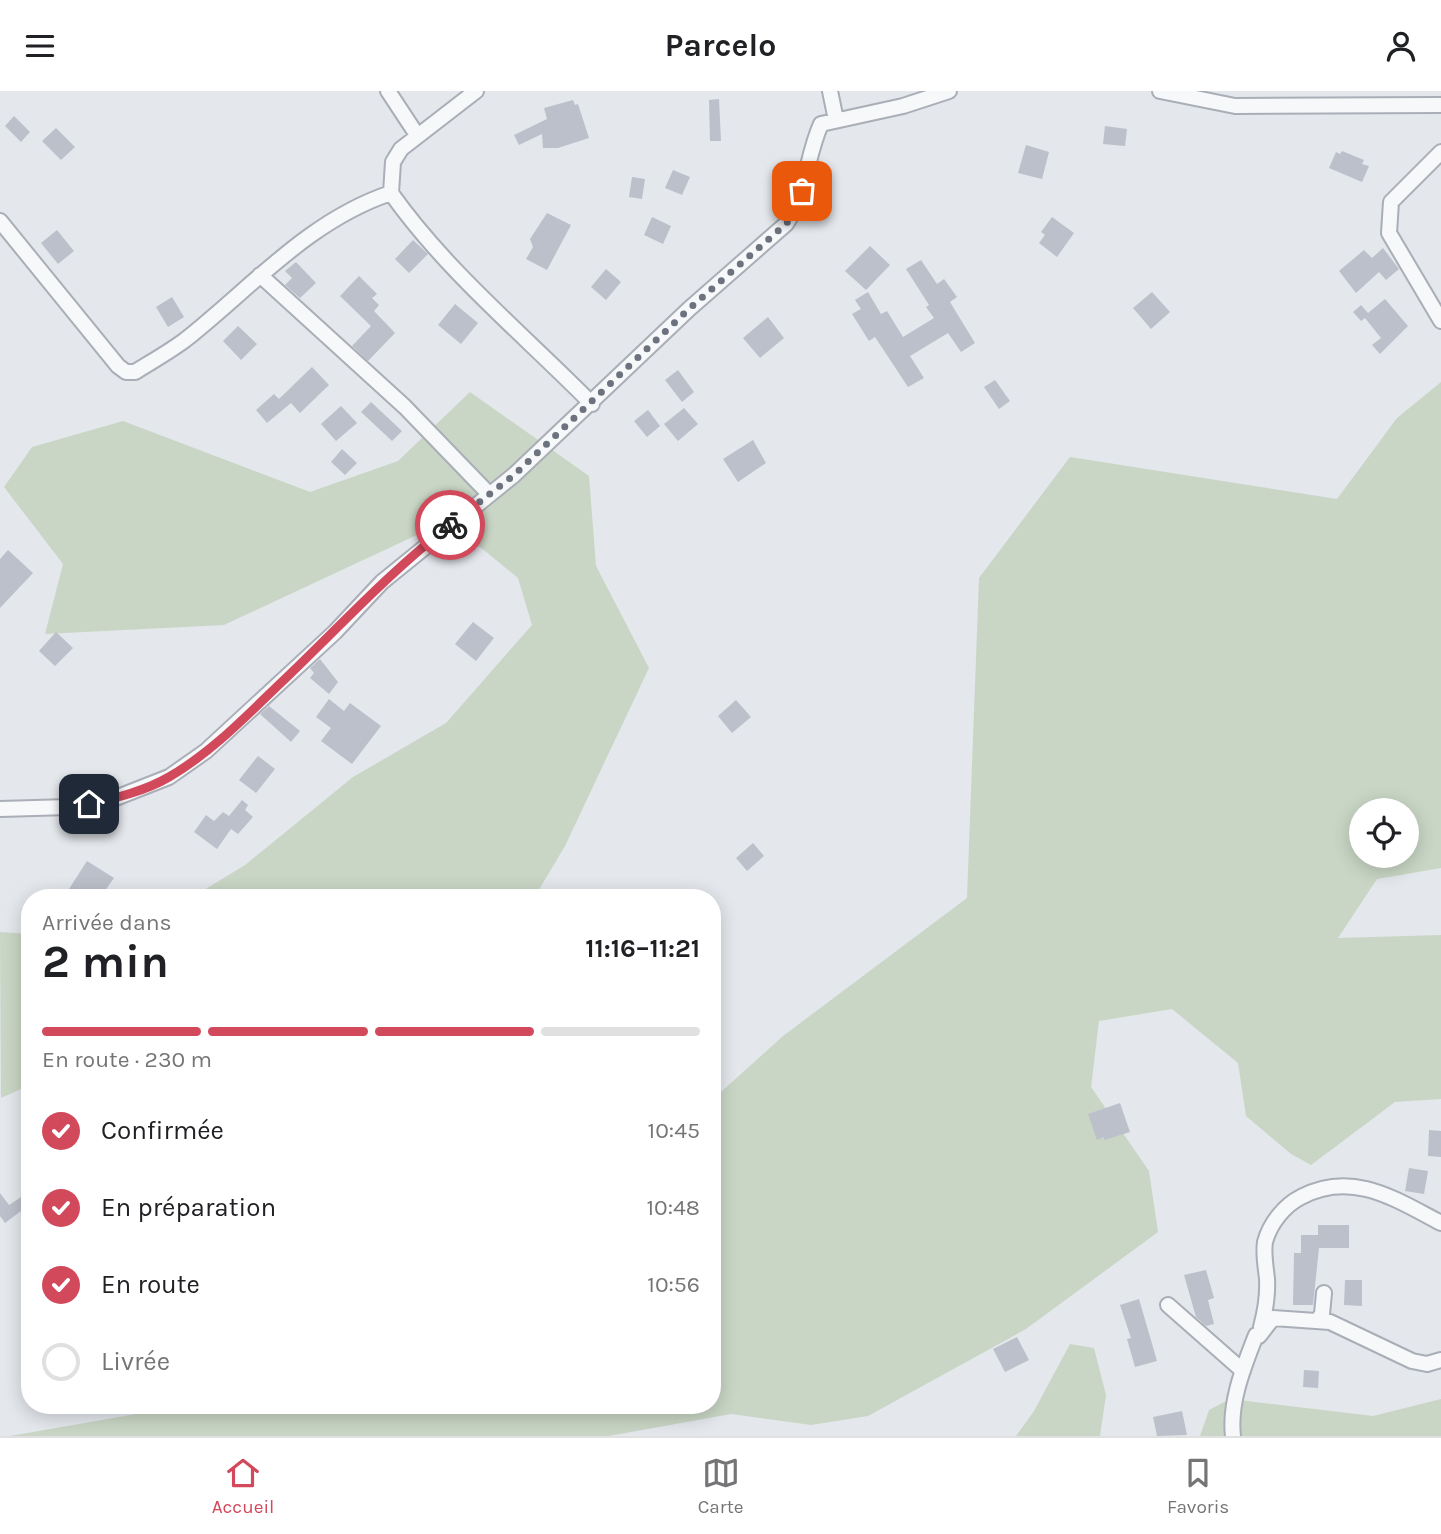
<!DOCTYPE html>
<html lang="fr">
<meta charset="utf-8">
<style>
:root{--surface:#fff;--page:#f6f6f6;--text:#202124;--muted:#757577;--line:#e0e0e0;--accent:#d1495b}
body{margin:0;font-family:Karla,sans-serif;background:var(--page);color:var(--text);height:100vh;display:flex;flex-direction:column;font-size:26px;white-space:nowrap}
*{box-sizing:border-box;margin:0}
p{font-size:23px;color:var(--muted)}
.icon{flex:none;width:38px;height:38px;fill:none;stroke:currentColor;stroke-width:2;stroke-linecap:round;stroke-linejoin:round}
.map{position:relative;flex:1;overflow:hidden}
.sheet{position:absolute;left:21px;top:798px;width:700px;height:525px;display:flex;flex-direction:column;background:var(--surface);border-radius:28px;box-shadow:0 4px 18px #0003}
.sheet>*{flex:none}
.fabs{position:absolute;left:1349px;top:707px;display:grid;gap:14px}
.fabs a{display:grid;place-items:center;width:70px;height:70px;border-radius:50%;background:var(--surface);box-shadow:0 4px 18px #0003;font-size:35px}
.pin{position:absolute;display:grid;place-items:center;width:60px;height:60px;color:#fff;margin:-30px;border-radius:14px;box-shadow:0 4px 10px #0006}
.courier{position:absolute;display:grid;place-items:center;width:70px;height:70px;margin:-35px;border:5px solid #d1495b;border-radius:50%;background:#fff;color:#222;box-shadow:0 2px 9px #0007}
.summary em{font-style:normal;font-weight:700}
.summary div{display:flex;flex-direction:column-reverse}
.summary{display:flex;align-items:center;justify-content:space-between;height:119px;padding:0 21px}
h1{font-size:46px;font-weight:700;line-height:52px}
.bar{display:grid;grid-template-columns:repeat(4,1fr);gap:10px 7px;align-content:center;height:84px;padding:0 21px}
.bar i{height:9px;border-radius:5px;background:var(--line)}
.bar .selected{background:var(--accent)}
.bar p{grid-column:span 4}
ol{padding:0 21px;list-style:none}
li{display:flex;align-items:center;gap:21px;height:77px}
li p{margin-inline-start:auto}
li .icon{padding:7px;border-radius:50%;background:var(--accent);color:#fff;stroke-width:4}
li:last-child{color:var(--muted)}
li i{width:38px;height:38px;border:4px solid var(--line);border-radius:50%}
header{display:flex;justify-content:space-between;align-items:center;height:91px;padding:0 21px;background:var(--surface);font-size:32px;font-weight:700}
.menu{display:flex;justify-content:space-around;align-items:center;height:98px;border-top:2px solid var(--line);background:var(--surface);font-size:19px;color:var(--muted)}
.menu a{display:grid;justify-items:center;gap:4px}
.menu .selected{color:var(--accent)}
.map>svg:first-child{display:block}
.green{fill:#c9d6c5;fill-rule:evenodd}
.building{fill:#bbc0ca}
.lines{fill:none;stroke-linecap:round;stroke-linejoin:round}
.minor-casing{stroke:#a9aeb7;stroke-width:18}
.minor{stroke:#f7f8fa;stroke-width:14}
.done{stroke:#6c737f;stroke-width:7;stroke-dasharray:0 12.6}
.route{stroke:#d1495b;stroke-width:9}
</style>
<header><svg class="icon" aria-label="menu" viewBox="0 0 24 24"><path d="M4 6h16M4 12h16M4 18h16"/></svg>Parcelo<svg class="icon" aria-label="person" viewBox="0 0 24 24"><circle cx="12" cy="8" r="4"/><path d="M4 21q1-7 8-7t8 7"/></svg></header>
<div class="map">
<svg width="1441" height="1345" viewBox="0 0 1441 1345">
<rect width="100%" height="100%" fill="#e4e7ec"/>
<path class="green" d="M1441,291V777L1377,788L1338,847L1441,844V1008L1395,1011L1311,1074L1291,1063L1246,1025L1238,972L1172,918L1099,930L1091,996L1149,1080L1158,1141L1026,1238L868,1325L811,1334L731,1323L609,1345H10L188,1314H712V1009L783,945L967,807L979,487L1070,366L1337,408L1397,327ZM1362,719H1407V765H1362Z
M470,301L589,385L596,475L649,577L565,755L534,807H191L245,774L353,686L446,632L532,534L518,487L480,456L419,443L224,534L45,543L63,473L4,396L32,356L123,330L310,401L398,370Z
M0,841L30,843V994L1,1007Z
M1070,1253L1094,1257L1106,1304L1100,1345H1016L1034,1320Z
M1230,1308L1373,1325L1441,1308V1345H1200L1209,1319Z"/>
<path class="building" d="M719,8L721,50H710L709,9Z
M573,9L575,14L578,13L589,47L558,57H543L542,43L519,54L514,44L547,28L544,17Z
M14,25L30,41L21,51L5,35Z
M1105,35L1127,38L1125,55L1103,53Z
M56,37L75,56L61,69L42,50Z
M1026,54L1049,61L1042,88L1018,82Z
M1342,60L1364,69L1362,73L1369,75L1362,91L1329,77L1336,61L1340,63Z
M673,79L690,86L682,104L665,97Z
M632,86L645,88L642,108L629,106Z
M547,122L571,134L547,179L526,168L533,156L530,148Z
M652,126L671,135L663,153L644,144Z
M1052,126L1074,142L1057,166L1039,152L1045,144L1041,141Z
M57,139L74,160L58,173L41,152Z
M413,149L428,163L409,182L395,168Z
M870,155L890,174L866,199L845,180Z
M1383,157L1399,178L1386,189L1379,181L1356,202L1339,180L1364,159L1372,167Z
M921,169L937,193L944,188L957,206L950,211L975,252L961,261L948,242L910,265L924,287L908,296L875,246L869,250L852,223L861,218L855,209L868,201L881,223L887,220L903,246L934,227L926,216L929,214L906,178Z
M296,171L316,192L300,207L285,194L292,187L285,180Z
M606,178L621,191L606,209L591,196Z
M359,185L377,203L372,207L379,214L374,220L395,242L368,270L352,255L371,235L340,205Z
M1152,201L1170,221L1151,238L1133,217Z
M172,206L184,226L168,236L156,216Z
M1385,208L1408,235L1380,263L1372,254L1381,247L1365,227L1361,230L1353,221L1361,214L1368,222Z
M455,213L478,232L461,253L438,234Z
M768,226L784,247L760,267L743,247Z
M238,235L257,253L241,269L223,250Z
M312,276L329,294L300,322L291,312L267,332L256,319L274,303L279,308Z
M678,279L694,301L682,311L665,289Z
M995,289L1010,310L999,318L984,296Z
M371,311L402,340L392,350L361,321Z
M341,315L357,332L336,350L321,333Z
M684,317L698,333L678,350L664,333Z
M648,319L660,335L647,346L634,330Z
M753,349L766,372L738,391L723,368Z
M342,358L357,372L345,384L331,371Z
M8,459L33,482L0,517V468Z
M473,531L494,547L476,570L455,553Z
M56,541L73,557L55,575L39,560Z
M320,568L338,591L329,603L310,587L314,582L310,577Z
M329,608L344,620L350,612L381,635L352,673L321,650L331,637L316,626Z
M736,609L751,626L732,642L718,625Z
M269,615L300,640L291,651L260,623Z
M258,665L275,678L256,702L239,689Z
M242,709L248,714L245,719L253,726L238,743L231,738L217,758L194,741L206,724L214,730L223,721L229,725Z
M753,752L764,765L747,780L736,767Z
M87,770L114,787L100,807H82L69,798Z
M1120,1012L1130,1041L1104,1049V1046L1097,1049L1088,1023Z
M1429,1039L1441,1040V1066L1428,1065Z
M1409,1077L1428,1080L1424,1103L1405,1100Z
M30,1100V1133L21,1120L5,1132L0,1125V1102L9,1114Z
M1318,1134H1349V1157H1319L1313,1214H1293L1294,1162H1301V1144H1318Z
M1206,1179L1214,1207L1208,1209L1214,1233L1206,1235L1196,1226L1184,1184Z
M1345,1189H1362V1215L1344,1214Z
M1139,1208L1157,1270L1135,1276L1127,1248L1131,1247L1120,1214Z
M1017,1246L1029,1269L1005,1281L993,1258Z
M1304,1279L1319,1280L1318,1297L1303,1296Z
M1182,1320L1187,1344L1157,1345L1153,1326Z"/>
<g class="lines">
<g class="minor-casing">
<path id="minor" d="M388,0L417,44
M830,0L836,29
M1160,0L1235,15L1441,14
M1441,61L1391,111L1389,142L1441,230
M391,102L393,71L401,58L476,0
M0,130L118,275L126,281H135C151,271 169,261 185,249C251,197 309,129 391,102C446,180 525,245 592,313
M260,184L405,316L489,403
M0,718L69,716L113,708L169,686L206,660L335,541L382,491L514,384L689,218L786,133C807,102 806,66 821,33L903,15L949,0
M1168,1214L1243,1280
M1318,1229L1322,1223L1324,1202
M1261,1236C1265,1221 1268,1205 1267,1188C1266,1177 1263,1163 1265,1151C1270,1132 1285,1114 1301,1106C1352,1079 1395,1108 1441,1132
M1233,1345C1229,1311 1244,1275 1256,1244L1259,1245L1273,1227L1330,1231L1412,1270L1427,1273L1441,1269"/>
</g>
<use href="#minor" class="minor"/>
</g>
<g class="lines">
<path class="done" d="M450,434L514,384L689,218L786,133L798,116L802,100"/>
<path class="route" d="M89,713C116,707 145,700 169,686C214,660 250,621 287,586C341,534 391,480 450,434"/>
</g>
</svg>
<div class="fabs">
<a><svg class="icon" aria-label="locate" viewBox="0 0 24 24"><circle cx="12" cy="12" r="6"/><path d="M12 2v4M12 18v4M2 12h4M18 12h4"/></svg></a>
</div>
<div class="pin" style="left:802px;top:100px;background:#ea580c"><svg class="icon" aria-label="bag" viewBox="0 0 24 24"><path d="M5 8h14l-1 12H6zM9 8a3 3 0 0 1 6 0"/></svg></div>
<div class="pin" style="left:89px;top:713px;background:#1f2937"><svg class="icon" aria-label="home" viewBox="0 0 24 24"><path d="M3 11l9-7 9 7M6 9v11h12V9"/></svg></div>
<div class="courier" style="left:450px;top:434px"><svg class="icon" aria-label="bike" viewBox="0 0 24 24"><circle cx="6" cy="16" r="4"/><circle cx="18" cy="16" r="4"/><path d="M6 16l4-8h5l3 8M10 8l3 8H6M13 5h3"/></svg></div>
<section class="sheet">
<div class="summary"><div><h1>2 min</h1><p>Arrivée dans</p></div><em>11:16–11:21</em></div>
<div class="bar"><i class="selected"></i><i class="selected"></i><i class="selected"></i><i></i><p>En route · 230 m</p></div>
<ol>
<li><svg class="icon" aria-label="check" viewBox="0 0 24 24"><path d="M5 12l5 5 9-10"/></svg>Confirmée<p>10:45</p></li>
<li><svg class="icon" aria-label="check" viewBox="0 0 24 24"><path d="M5 12l5 5 9-10"/></svg>En préparation<p>10:48</p></li>
<li><svg class="icon" aria-label="check" viewBox="0 0 24 24"><path d="M5 12l5 5 9-10"/></svg>En route<p>10:56</p></li>
<li><i></i>Livrée</li>
</ol>
</section>
</div>
<nav class="menu">
<a class="selected"><svg class="icon" aria-label="home" viewBox="0 0 24 24"><path d="M3 11l9-7 9 7M6 9v11h12V9"/></svg>Accueil</a>
<a><svg class="icon" aria-label="map" viewBox="0 0 24 24"><path d="M3 6l6-2 6 2 6-2v14l-6 2-6-2-6 2zM9 4v14M15 6v14"/></svg>Carte</a>
<a><svg class="icon" aria-label="saved" viewBox="0 0 24 24"><path d="M7 4h10v16l-5-4-5 4z"/></svg>Favoris</a>
</nav>
